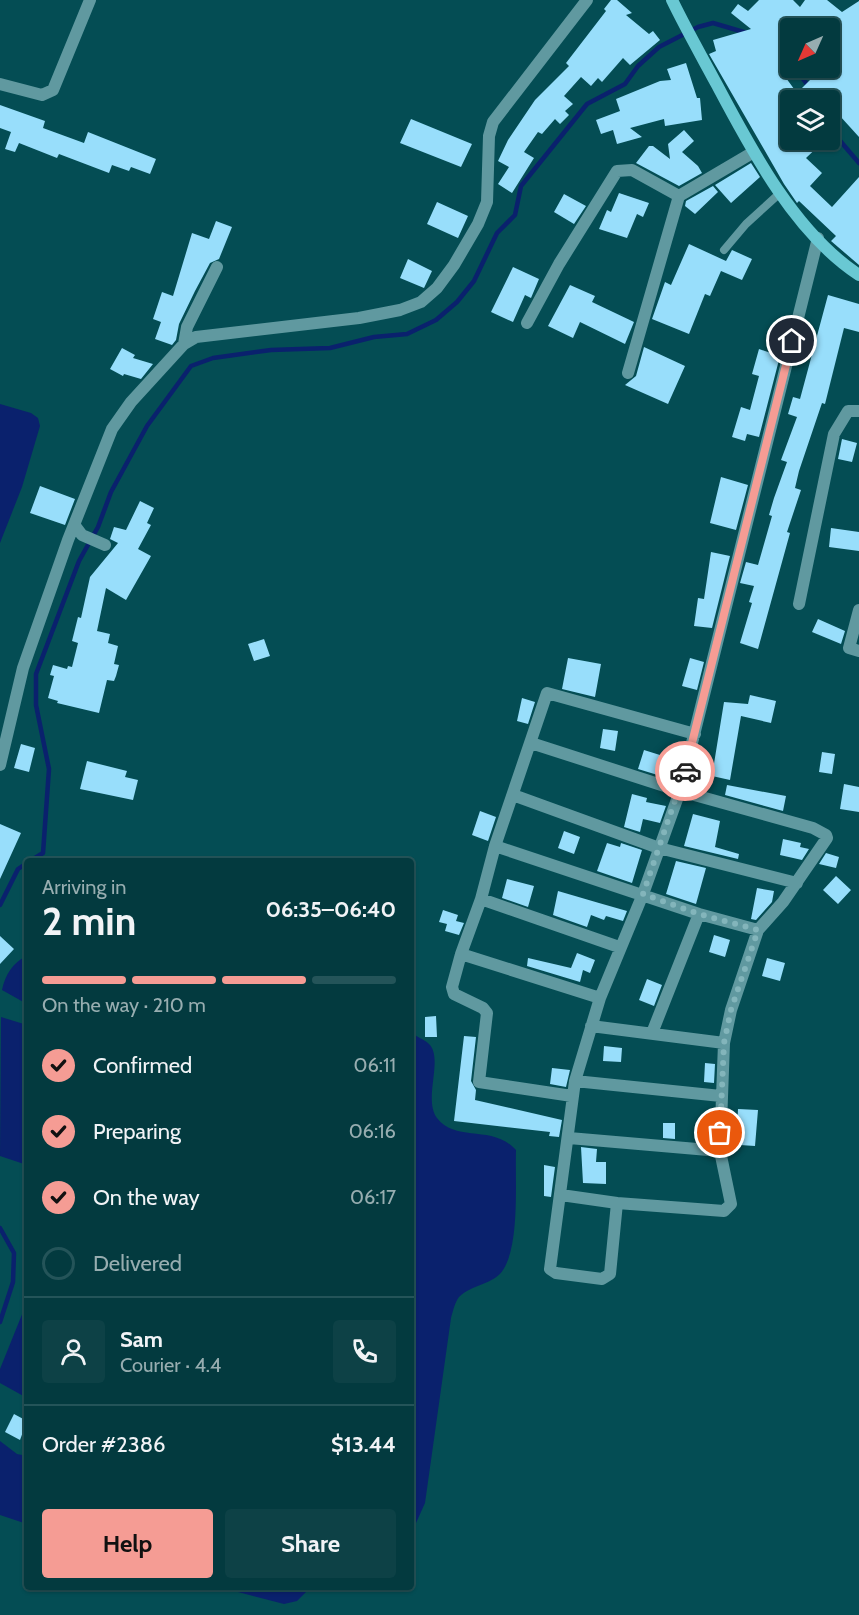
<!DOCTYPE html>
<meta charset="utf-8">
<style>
:root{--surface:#033a3f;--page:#0d4146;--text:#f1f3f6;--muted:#97adb0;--line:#245459;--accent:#f59c94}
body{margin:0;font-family:Cabin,sans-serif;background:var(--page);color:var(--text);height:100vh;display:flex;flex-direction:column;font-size:22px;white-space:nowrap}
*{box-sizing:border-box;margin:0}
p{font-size:20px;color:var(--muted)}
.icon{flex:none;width:33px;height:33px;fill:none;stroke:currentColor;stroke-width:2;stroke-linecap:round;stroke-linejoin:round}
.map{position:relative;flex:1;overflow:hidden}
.drawer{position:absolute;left:24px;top:858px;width:390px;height:732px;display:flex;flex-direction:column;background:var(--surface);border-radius:6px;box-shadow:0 2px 4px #0004,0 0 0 2px var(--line)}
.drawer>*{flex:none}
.needle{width:39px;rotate:225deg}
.fabs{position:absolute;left:780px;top:18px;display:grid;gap:12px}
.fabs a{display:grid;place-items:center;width:60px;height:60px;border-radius:6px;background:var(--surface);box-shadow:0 2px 4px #0004,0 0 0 2px var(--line);font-size:30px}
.pin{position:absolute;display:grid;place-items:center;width:51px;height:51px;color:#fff;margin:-26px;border:3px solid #fff;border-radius:50%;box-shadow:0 2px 6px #0007}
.courier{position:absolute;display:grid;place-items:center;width:60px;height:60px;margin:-30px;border:4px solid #f59c94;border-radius:50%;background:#fff;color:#222;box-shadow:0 2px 8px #0007}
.head em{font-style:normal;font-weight:700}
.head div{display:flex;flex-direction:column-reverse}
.head{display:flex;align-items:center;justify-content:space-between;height:102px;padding:0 18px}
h1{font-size:39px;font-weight:700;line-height:45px}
.bar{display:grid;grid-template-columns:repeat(4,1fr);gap:9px 6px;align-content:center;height:72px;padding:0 18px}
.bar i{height:8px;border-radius:4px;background:var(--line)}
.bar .selected{background:var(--accent)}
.bar p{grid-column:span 4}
.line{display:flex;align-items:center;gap:15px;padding:0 18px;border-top:2px solid var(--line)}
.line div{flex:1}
.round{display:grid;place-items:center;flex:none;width:63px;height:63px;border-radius:6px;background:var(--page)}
ol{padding:0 18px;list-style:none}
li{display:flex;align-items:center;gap:18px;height:66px}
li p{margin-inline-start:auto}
li .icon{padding:6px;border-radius:50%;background:var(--accent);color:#111;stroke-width:4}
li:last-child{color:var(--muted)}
li i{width:33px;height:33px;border:3px solid var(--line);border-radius:50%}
.primary-button{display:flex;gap:12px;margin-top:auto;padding:12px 18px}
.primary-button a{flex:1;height:69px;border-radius:6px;background:var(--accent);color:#111;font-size:24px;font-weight:700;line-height:69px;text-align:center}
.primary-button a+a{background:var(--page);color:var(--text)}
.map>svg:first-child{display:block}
.water{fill:#0a216d}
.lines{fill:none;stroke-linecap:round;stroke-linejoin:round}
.stream{stroke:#0a216d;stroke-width:4.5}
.building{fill:#98defb;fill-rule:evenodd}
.lane{stroke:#6099a0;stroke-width:8}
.street{stroke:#6099a0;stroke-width:12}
.secondary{stroke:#69c8d3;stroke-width:12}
.done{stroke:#83b5bb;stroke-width:6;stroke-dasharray:0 10.8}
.route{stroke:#f59c94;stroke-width:8}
</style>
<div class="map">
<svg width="859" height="1615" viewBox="0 0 859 1615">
<rect width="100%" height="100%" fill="#044d54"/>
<path class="water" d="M0,404L31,413L38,418L40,426L22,487L0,543Z
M27,956V1004L2,990C5,975 13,962 27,956Z
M1,1017L27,1025V1165L0,1156Z
M411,1032C416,1037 426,1040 430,1045C443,1061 423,1099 437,1118C456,1143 493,1124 516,1150C515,1181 520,1244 503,1270C493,1285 472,1284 459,1297C455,1302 453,1311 451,1318L425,1503L416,1523L411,1524Z
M27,1302V1398L0,1383V1369Z
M0,1441L17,1454L22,1455L27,1449V1524L0,1515Z
M219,1587H311L297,1601L284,1604Z"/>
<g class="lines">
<path class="stream" d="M795,68L809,87
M830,129L859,163
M30,861L43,853L49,769L36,705V674L79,561L98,527L111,492L147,426L191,366L213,358L271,350L330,348L374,337L407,334L436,320L457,302L474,281L497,233L515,215L521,186L587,104L625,84L638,66L659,47L698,27L713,23L747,33
M0,905L18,869L27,863
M0,1228L14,1253L13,1282L0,1322"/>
</g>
<path class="building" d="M611,0H617L632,13L626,15L649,34L653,31L660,40L630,65L623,58L602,82L598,78L591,86L581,77L564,96L573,104L565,111L569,115L560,124L555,119L542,134L538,132L524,152L534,158L512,193L498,184L509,167L498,161L508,140L535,100L569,66L566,63L606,11L604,9Z
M759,0H793L800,7L805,0H827L842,12L859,1V137L830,105V100H790V140H825L806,158L822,173L810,186L832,207L859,177V265L831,241L836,236L799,201L797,203L784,184L709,54L716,51L713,40L751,29L731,13L738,4L748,11ZM790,28H830V68H822L797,93L778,67L790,56Z
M686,63L697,98H700L702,120L665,126L664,119L630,128L642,137L617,144L613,130L601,134L596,120L620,111L616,99L660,81L671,80L667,69Z
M0,105L45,121L43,128L84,143L88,132L156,159L150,174L131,167L129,171L112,165L109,173L59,154L57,158L19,143L15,152L5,149L11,132L0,128Z
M411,119L472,144L461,167L400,143Z
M684,130L694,141L682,152L698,166L702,173L679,186L636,163L649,146H653L670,159L668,144Z
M751,163L760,177L731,203L715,185Z
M713,186L718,192L695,214L685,206L686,201Z
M619,193L649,203L643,217L637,214L627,238L599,229L607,210L611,212Z
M564,194L586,206L574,224L554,212Z
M437,202L468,216L458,238L427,224Z
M216,221L232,227L219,259L210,263L195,291L179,324L176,340L172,345L155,339L161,322L153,319L162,292L173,296L192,233L209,239Z
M689,244L726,261L732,250L752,259L742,280L721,271L710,296L705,294L689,334L652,319L665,282L671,285Z
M408,259L432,271L424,288L400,278Z
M513,267L539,279L531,298L525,295L513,322L491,312Z
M570,285L595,296L592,302L634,322L625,344L580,322L573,338L548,326Z
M828,295L859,304V332L844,328L825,404L822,403L799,471L795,488L801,490L787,532L790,533L758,649L740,643L752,603L749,602L754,586L740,583L746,562L758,565L772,516L769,515L774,498L787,462L781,460L797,417L788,414L793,397L800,399Z
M644,347L685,366L668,404L625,385L636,376Z
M122,348L135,355L133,358L153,364L141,379L124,374L123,376L110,369Z
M759,349L780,356L759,437L747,434L745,441L732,437L741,407L750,410L759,376L752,374Z
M842,439L857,443L852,462L838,459Z
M721,477L748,485L736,530L710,523Z
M40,486L75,499L65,525L30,513Z
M140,501L154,508L147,523L151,525L138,549L151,556L126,600L106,588L97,631L110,634L108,643L118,646L114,664L119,665L116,676L114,681L107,680L99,713L57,703L58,701L48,698L54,676L50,675L53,665L67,669L68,666L72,667L78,643L72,641L78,617L81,618L90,577L118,543L110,539L114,527L126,530Z
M831,528L859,532V551L829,547Z
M711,552L730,556L712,628L694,626L698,598L704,599Z
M818,619L845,631L841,644L812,632Z
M264,639L270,656L254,661L248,644Z
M568,658L601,664L595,697L562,689Z
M690,658L704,662L697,690L682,686Z
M750,695L776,701L771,723L741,716L730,780L712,776L724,702L748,704Z
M522,698L535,702L528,724L517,721Z
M603,729L618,731L615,751L600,748Z
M21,744L35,748L29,772L14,768Z
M644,750L679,761L674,780L638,769Z
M822,752L835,754L832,774L819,772Z
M87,761L127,771L125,777L138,780L133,800L80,789Z
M844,784L859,787V812L840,809Z
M727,785L786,796L783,811L725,795Z
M632,794L647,798L646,802L666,806L660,823L643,819L640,832L624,827Z
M480,811L496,817L488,841L472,835Z
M693,814L720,821L715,847L739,854L738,859L684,846Z
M0,824L21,833L0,879Z
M564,831L580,837L574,854L558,848Z
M783,839L801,843L800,847L809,849L802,860L780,855Z
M607,843L620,847L621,843L642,850L632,883L597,871Z
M826,853L839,857L836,868L819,864Z
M676,861L706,868L696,904L666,894Z
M836,876L851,890L838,904L823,890Z
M507,879L534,886L528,907L502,898Z
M757,888L774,891L772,902L756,920L751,919Z
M558,891L599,903L627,911L623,921L606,916L604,920L591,915L587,927L553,915Z
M443,910L458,915L456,921L464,923L459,935L445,931L447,924L439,922Z
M714,935L730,940L725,957L709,952Z
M0,936L14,949L0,964Z
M577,953L595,960L590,973L583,970L580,982L527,966L528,958L571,968Z
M767,958L785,963L780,981L762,976Z
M647,979L662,985L654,1006L639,1000Z
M436,1016L437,1037H425V1017Z
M464,1036L476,1037L471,1081L476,1090L475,1100L562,1120L559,1137L549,1136L550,1132L454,1121Z
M604,1046L622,1048L621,1062L603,1061Z
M705,1063L715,1064L714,1083L704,1082Z
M552,1068L570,1070L566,1087L550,1084Z
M738,1109L758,1110L755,1146L740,1145L742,1130L737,1129Z
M663,1123H675V1139L663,1138Z
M581,1147L597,1149L596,1162H606V1184L583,1183Z
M544,1165L555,1167L551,1197L544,1196Z
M14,1414L27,1421L20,1440L5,1432Z"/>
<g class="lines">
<path class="lane" d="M724,250L746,224L780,193"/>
<path class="street" d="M0,84L42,95L53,90L90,0
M527,323L559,264L617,171L632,170L679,196
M184,344L187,327L217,267
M628,373L679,196L752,153
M76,527L82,535L105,545
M799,604L834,434L848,411H859
M859,610L849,648L859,651
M531,743L680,791L813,828L826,835L827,838L783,902L758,930L731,1010L724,1043L720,1151L731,1204L724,1211L617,1203L610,1274L602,1279L556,1273L550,1269L575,1081L600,998L643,894L680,791L818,238
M0,765L23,668L68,540L112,429L131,402L184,344L196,337L359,318L400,310L421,302L437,288L454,265L478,224L487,202L489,136L493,122L587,0
M513,795L659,848L797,883
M495,846L699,914L758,930
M481,899L495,846L547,693L695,734
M461,954L481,899L619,947
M591,1026L724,1043
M652,1033L699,914
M575,1081L721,1096
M572,1096L479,1082L487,1013L483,1008L454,994L452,987L461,954L600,998
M569,1138L720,1151
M561,1195L617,1203"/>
<path class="secondary" d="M672,0C686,29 702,57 717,85C752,151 795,233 859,275"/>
</g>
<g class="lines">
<path class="done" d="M685,771L643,894L699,914L758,930L731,1010L724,1043L720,1133"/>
<path class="route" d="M685,771L792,341"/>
</g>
</svg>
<div class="fabs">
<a><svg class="needle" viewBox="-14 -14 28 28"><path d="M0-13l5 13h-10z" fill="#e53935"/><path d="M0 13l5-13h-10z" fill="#97adb0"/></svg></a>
<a><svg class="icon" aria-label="layers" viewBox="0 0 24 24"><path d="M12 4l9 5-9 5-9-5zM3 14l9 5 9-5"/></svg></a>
</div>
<div class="pin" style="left:720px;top:1133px;background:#ea580c"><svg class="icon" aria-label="bag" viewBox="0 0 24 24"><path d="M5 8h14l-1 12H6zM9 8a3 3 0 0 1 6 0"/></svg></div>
<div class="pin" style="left:792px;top:341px;background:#1f2937"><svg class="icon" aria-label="home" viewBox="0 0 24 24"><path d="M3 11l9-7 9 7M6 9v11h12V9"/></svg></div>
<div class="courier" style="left:685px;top:771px"><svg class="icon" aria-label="car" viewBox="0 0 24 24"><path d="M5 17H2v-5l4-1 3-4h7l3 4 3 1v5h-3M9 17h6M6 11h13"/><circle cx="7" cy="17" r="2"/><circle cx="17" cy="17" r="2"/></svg></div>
<section class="drawer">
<div class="head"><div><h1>2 min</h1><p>Arriving in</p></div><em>06:35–06:40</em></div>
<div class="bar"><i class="selected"></i><i class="selected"></i><i class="selected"></i><i></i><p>On the way · 210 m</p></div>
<ol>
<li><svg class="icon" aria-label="check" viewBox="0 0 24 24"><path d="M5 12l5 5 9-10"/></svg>Confirmed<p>06:11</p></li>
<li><svg class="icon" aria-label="check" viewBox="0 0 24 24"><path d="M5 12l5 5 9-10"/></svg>Preparing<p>06:16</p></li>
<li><svg class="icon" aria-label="check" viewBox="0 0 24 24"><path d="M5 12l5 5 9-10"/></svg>On the way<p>06:17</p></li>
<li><i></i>Delivered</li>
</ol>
<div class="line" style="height:108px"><a class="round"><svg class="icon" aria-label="person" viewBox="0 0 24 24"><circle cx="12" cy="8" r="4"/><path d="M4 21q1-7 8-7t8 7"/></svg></a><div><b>Sam</b><p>Courier · 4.4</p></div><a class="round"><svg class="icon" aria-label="phone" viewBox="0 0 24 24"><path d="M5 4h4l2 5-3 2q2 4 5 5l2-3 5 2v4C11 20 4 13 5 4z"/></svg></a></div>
<div class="line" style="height:78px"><div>Order #2386</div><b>$13.44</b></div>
<div class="primary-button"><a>Help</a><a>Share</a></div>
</section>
</div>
